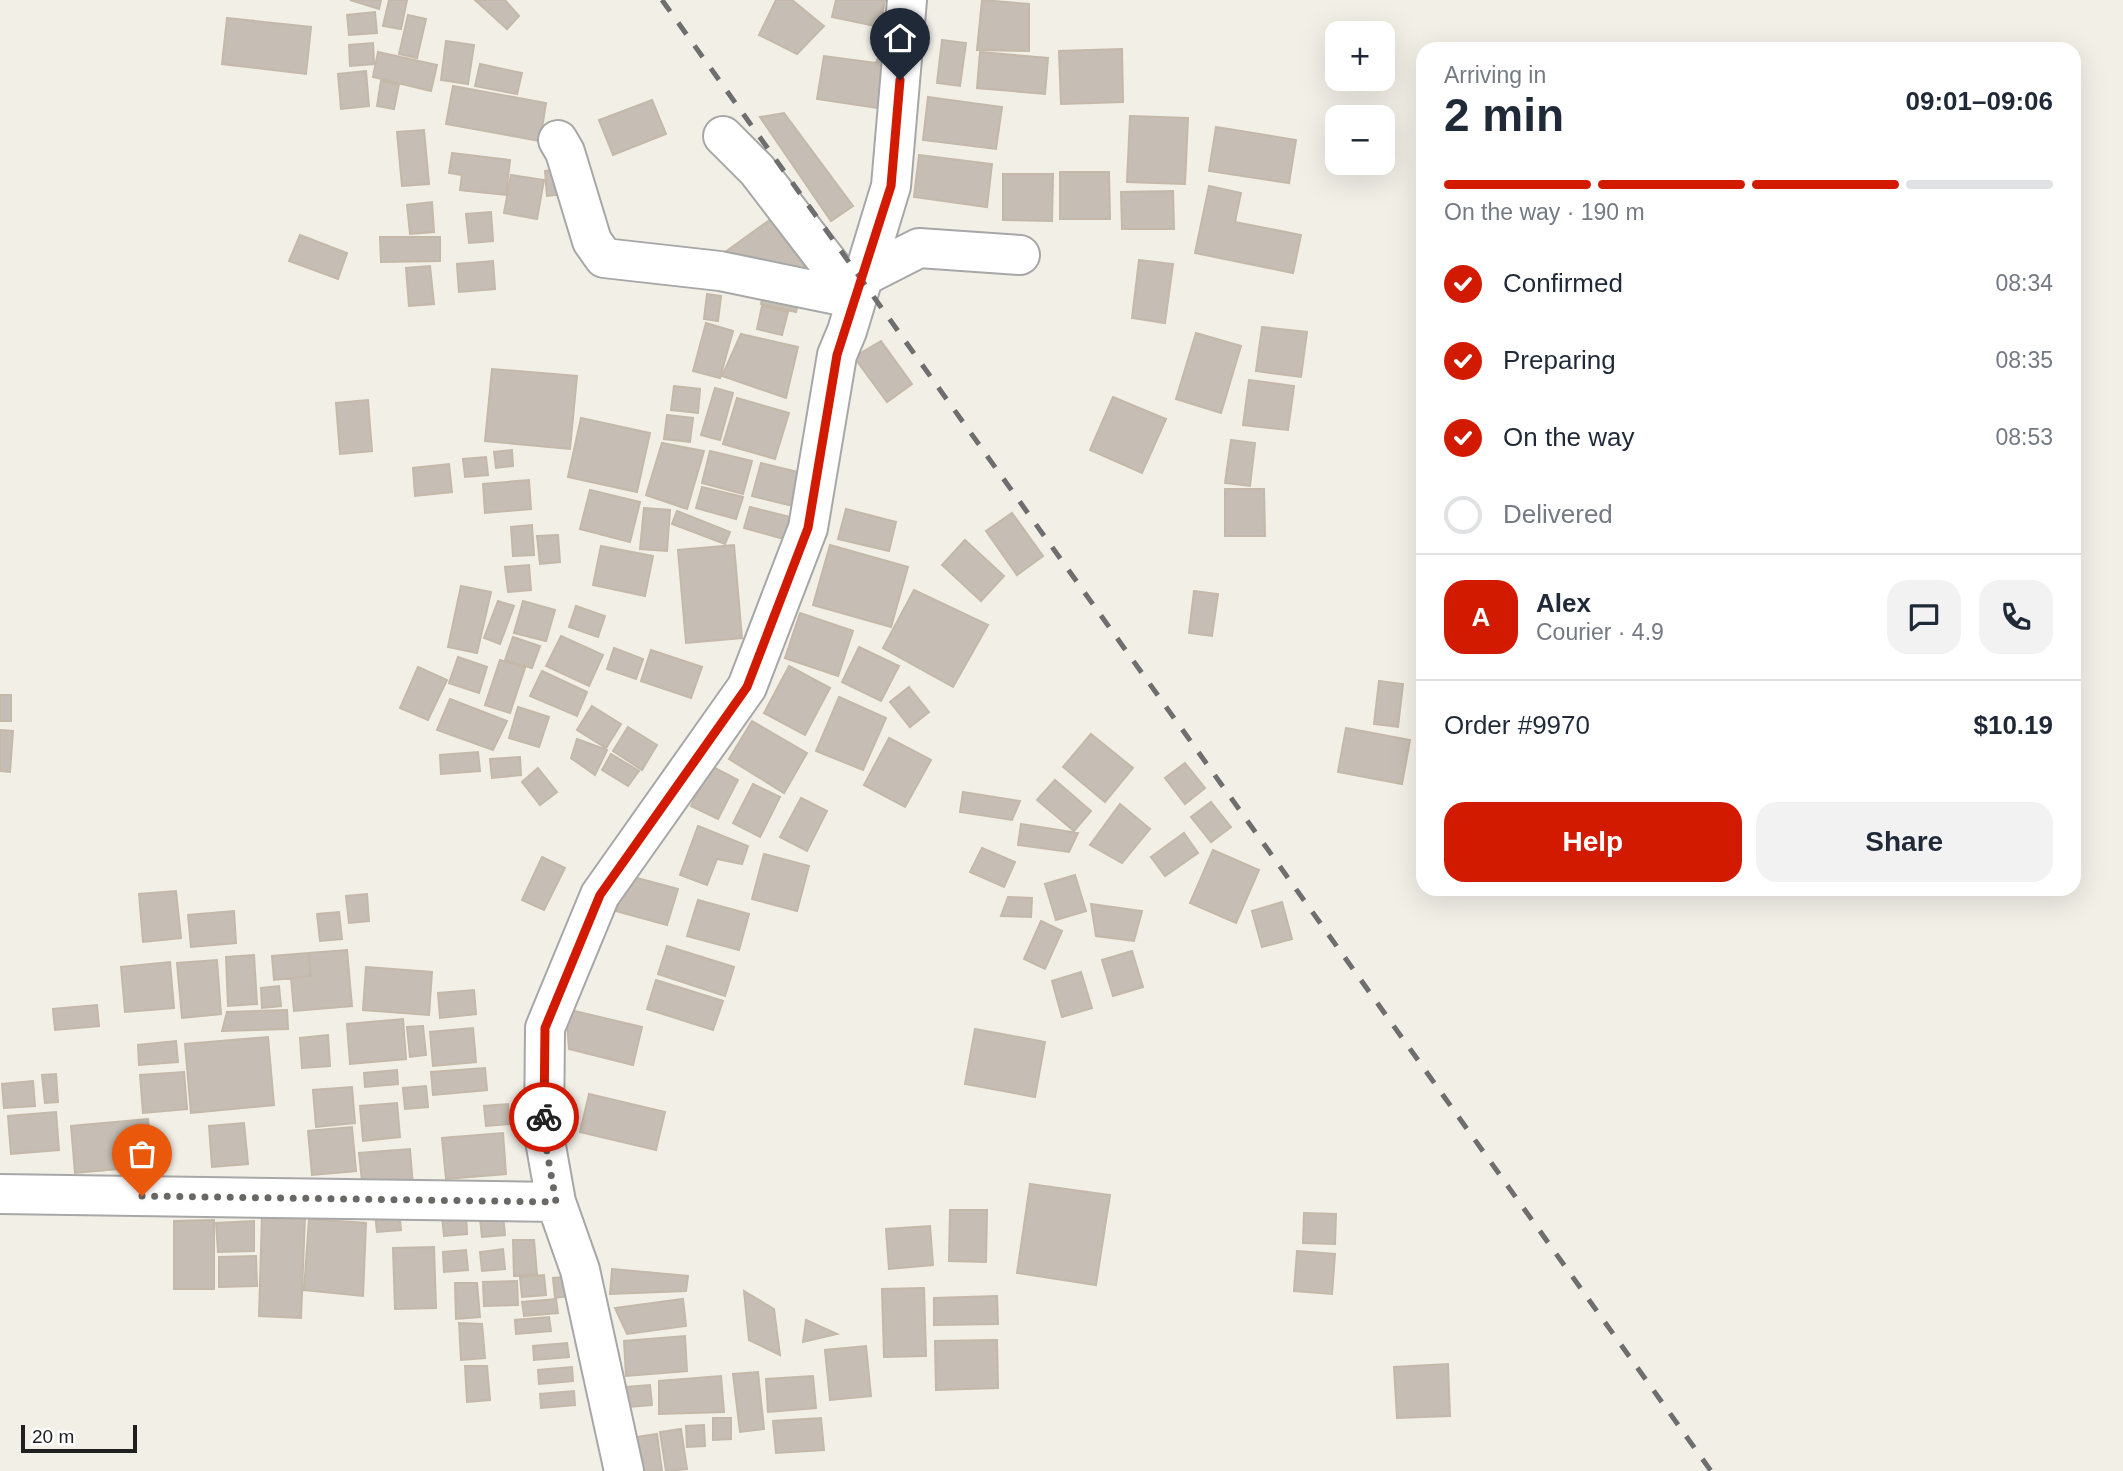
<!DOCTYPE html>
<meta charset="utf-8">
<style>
:root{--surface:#fff;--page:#f2f2f3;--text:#1f2937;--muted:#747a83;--line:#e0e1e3;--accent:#d11a00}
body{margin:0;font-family:Helvetica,sans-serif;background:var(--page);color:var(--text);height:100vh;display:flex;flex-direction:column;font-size:26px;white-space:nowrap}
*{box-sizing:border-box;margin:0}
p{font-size:23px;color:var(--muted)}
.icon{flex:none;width:38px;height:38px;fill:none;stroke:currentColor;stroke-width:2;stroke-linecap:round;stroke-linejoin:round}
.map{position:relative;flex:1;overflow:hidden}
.sheet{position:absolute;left:1416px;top:42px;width:665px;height:854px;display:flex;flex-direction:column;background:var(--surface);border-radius:21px;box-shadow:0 7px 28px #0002}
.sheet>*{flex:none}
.tools{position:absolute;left:1325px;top:21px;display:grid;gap:14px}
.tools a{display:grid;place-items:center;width:70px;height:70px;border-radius:14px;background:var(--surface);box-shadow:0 7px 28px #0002;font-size:35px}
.scale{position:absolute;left:21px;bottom:18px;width:116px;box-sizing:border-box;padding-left:7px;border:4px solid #202020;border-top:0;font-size:19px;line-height:24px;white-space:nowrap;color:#202020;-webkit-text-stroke:5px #fff;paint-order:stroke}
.pin{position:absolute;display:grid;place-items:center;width:60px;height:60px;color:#fff;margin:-72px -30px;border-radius:50% 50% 50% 0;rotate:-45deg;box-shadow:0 0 7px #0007}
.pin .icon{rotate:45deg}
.courier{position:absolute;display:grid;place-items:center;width:70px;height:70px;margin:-35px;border:5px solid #d11a00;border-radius:50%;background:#fff;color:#222;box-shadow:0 2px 9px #0007}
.summary em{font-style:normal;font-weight:700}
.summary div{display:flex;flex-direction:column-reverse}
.summary{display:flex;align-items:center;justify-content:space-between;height:119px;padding:0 28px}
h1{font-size:46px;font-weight:700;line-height:52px}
.bar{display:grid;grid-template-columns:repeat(4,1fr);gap:10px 7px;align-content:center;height:84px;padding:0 28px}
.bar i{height:9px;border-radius:5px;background:var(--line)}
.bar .on{background:var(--accent)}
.bar p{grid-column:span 4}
.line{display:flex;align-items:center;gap:18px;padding:0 28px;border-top:2px solid var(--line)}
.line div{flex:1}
.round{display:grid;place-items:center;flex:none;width:74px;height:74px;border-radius:21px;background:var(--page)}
ol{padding:0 28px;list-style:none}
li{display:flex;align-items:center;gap:21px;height:77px}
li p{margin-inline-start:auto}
li .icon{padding:7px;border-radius:50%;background:var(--accent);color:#fff;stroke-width:4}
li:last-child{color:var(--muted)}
li i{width:38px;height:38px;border:4px solid var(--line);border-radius:50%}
.primary-button{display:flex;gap:14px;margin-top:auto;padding:14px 28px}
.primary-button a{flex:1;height:80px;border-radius:21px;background:var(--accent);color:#fff;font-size:28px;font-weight:700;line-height:80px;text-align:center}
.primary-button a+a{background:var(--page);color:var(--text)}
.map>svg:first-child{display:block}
.building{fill:#c6beb5;stroke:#c4b8a8;stroke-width:2}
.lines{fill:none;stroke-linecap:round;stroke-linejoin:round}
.minor-casing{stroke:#a7a7a7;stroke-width:42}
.minor{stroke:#fff;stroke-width:38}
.rail{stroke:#6e6e6e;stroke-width:5;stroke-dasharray:14 14;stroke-linecap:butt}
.done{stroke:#696865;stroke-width:7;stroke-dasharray:0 12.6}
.route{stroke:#d11a00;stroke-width:9}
</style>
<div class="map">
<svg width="2123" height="1471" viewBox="0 0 2123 1471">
<rect width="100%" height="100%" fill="#f1efe6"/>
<path class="building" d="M350,0H381L379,9Z
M389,0H407L401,29L383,26Z
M475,0H505L519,16L507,29Z
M776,0H792L824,26L797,54L759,35Z
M836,0H885L880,27L832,17Z
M982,0L1029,4V51L977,50Z
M375,12L377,33L349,35L347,15Z
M408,15L426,19L417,58L399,54Z
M227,18L311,27L306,74L222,64Z
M887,37L885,109L817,99L824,56L876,63Z
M942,40L966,43L960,86L937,83Z
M446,41L474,45L468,84L441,80Z
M373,43L374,64L350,66L349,45Z
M1122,49L1123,102L1061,104L1059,51Z
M378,52L437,65L431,91L373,77Z
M980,52L1048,58L1045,94L977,88Z
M480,64L522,73L517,94L475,86Z
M366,71L369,106L341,109L338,74Z
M381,81L399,84L394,109L377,106Z
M453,86L546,103L540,141L446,124Z
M928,97L1002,107L996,149L923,140Z
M652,100L666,134L613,155L599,120Z
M784,113L853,206L831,221L760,117Z
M1130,116L1188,118L1185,184L1127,182Z
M1216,127L1296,140L1289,183L1209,171Z
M424,130L429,184L402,186L397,132Z
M452,153L510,160L506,195L460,190L462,175L449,173Z
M919,155L992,164L987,207L914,197Z
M562,169L564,194L547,196L545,171Z
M1060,172H1109L1110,219H1060Z
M1003,174H1053L1052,221L1003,220Z
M511,175L544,180L537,219L504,213Z
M1209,186L1241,193L1235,222L1301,235L1293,273L1195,253Z
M1173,191L1174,229H1122L1121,192Z
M432,202L434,232L410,234L407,205Z
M491,212L493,241L469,243L466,214Z
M771,219L812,277L721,255Z
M300,235L347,253L338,279L289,261Z
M380,237H440V261L381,262Z
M1139,260L1173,264L1165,323L1132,318Z
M493,261L495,289L459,292L457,264Z
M430,266L434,304L409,306L406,268Z
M765,287L800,295L796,312L761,304Z
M707,294L721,296L718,321L704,319Z
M762,306L788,312L782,335L757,329Z
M706,323L733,331L720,378L693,371Z
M1262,327L1307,332L1301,377L1256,371Z
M1196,333L1241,346L1221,413L1176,399Z
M741,334L798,347L786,398L722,376Z
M881,341L912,384L887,402L854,357Z
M492,369L577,376L570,449L485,441Z
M1249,380L1294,386L1288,430L1243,425Z
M674,386L700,389L698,413L671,410Z
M715,388L733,393L720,440L701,435Z
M1113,397L1166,419L1142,473L1090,450Z
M737,398L789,413L775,459L723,444Z
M368,400L372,451L340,454L336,403Z
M667,415L693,418L690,442L664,439Z
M581,418L650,433L637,492L568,477Z
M1231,440L1255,443L1250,486L1225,483Z
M662,443L704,451L687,509L646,495Z
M512,450L513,466L496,468L494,452Z
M710,451L752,461L743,494L702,483Z
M486,457L488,475L465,477L463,459Z
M761,463L802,473L793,506L752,496Z
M449,464L452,492L415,496L413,468Z
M529,480L531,509L485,513L483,484Z
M702,487L743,497L736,519L696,508Z
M1225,489H1264L1265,536H1225Z
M590,490L640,502L630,542L580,529Z
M750,507L790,517L784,539L744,528Z
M644,508L670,510L667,551L640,549Z
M846,509L896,522L889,551L838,539Z
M677,511L730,532L725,544L672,524Z
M1012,513L1043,556L1017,575L986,531Z
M532,525L534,555L513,556L511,527Z
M558,535L560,562L540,564L537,536Z
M965,540L1004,576L981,601L942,565Z
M734,545L742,638L686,643L678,550Z
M830,545L908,567L891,627L813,605Z
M601,546L653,556L645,596L593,585Z
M529,565L531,590L508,592L505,567Z
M461,586L491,592L477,653L448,647Z
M914,590L988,625L953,687L883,648Z
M1194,591L1218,594L1212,636L1189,633Z
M498,601L514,606L500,644L484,638Z
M523,601L555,610L546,641L514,633Z
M576,606L605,616L598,637L569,627Z
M800,613L853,631L838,676L785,658Z
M561,636L603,655L589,686L546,666Z
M513,637L540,646L532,668L505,660Z
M859,647L899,666L881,701L842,682Z
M614,648L643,659L636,679L607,669Z
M651,650L702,667L691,698L641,681Z
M458,657L487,667L479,693L449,683Z
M500,660L525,668L510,713L485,705Z
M789,666L830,688L805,735L764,713Z
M418,667L447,680L428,720L400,708Z
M542,671L587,692L577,716L530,696Z
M1379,681L1403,684L1398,727L1374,724Z
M909,687L929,712L910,727L890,702Z
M0,695H11V721H0Z
M839,697L886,718L863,770L816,751Z
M450,699L507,721L493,750L437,730Z
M592,706L621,724L606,748L577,730Z
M518,707L549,717L539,747L509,738Z
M752,721L807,753L784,793L729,759Z
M628,727L657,745L642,770L613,751Z
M1346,728L1410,740L1402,784L1338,772Z
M0,730L13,731L10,772L0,771Z
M1091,734L1133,768L1105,802L1063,767Z
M889,738L931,760L905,807L864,785Z
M577,739L607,750L595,775L571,758Z
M478,752L480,771L441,774L440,755Z
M611,754L639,771L628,786L602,770Z
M520,757L521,775L492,778L490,759Z
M1185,763L1205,788L1185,804L1165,778Z
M711,766L738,780L718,819L691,806Z
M538,768L557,792L540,805L522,782Z
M1055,780L1091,811L1074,831L1037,800Z
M753,784L780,797L760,837L733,823Z
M963,792L1020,801L1012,820L960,812Z
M801,798L827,811L807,851L780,837Z
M1211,802L1231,827L1211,842L1191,817Z
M1120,804L1150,829L1122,863L1090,845Z
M1021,824L1078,833L1069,852L1018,845Z
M698,826L748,846L742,864L717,859L707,885L680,875Z
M1184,833L1198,853L1165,876L1151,857Z
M982,848L1015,862L1004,887L970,872Z
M1213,850L1259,870L1236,923L1190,903Z
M764,854L809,866L797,911L752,899Z
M542,857L565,868L544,910L522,900Z
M626,875L678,889L667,925L616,911Z
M1075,875L1086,911L1056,920L1045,884Z
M176,891L181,938L143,942L139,894Z
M367,894L369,921L349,923L346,896Z
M1008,897L1032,898L1031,917L1001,916Z
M698,900L749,914L739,950L687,936Z
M1282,902L1292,939L1262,947L1252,911Z
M1091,904L1142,911L1134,941L1096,936Z
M234,911L236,943L191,947L188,915Z
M339,912L342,939L320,941L317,914Z
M1041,921L1062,931L1045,969L1024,959Z
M667,946L734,967L725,996L658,974Z
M347,950L352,1006L294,1011L291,978L311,976L309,953Z
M1132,951L1143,987L1113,996L1102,960Z
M308,953L310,976L274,980L272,956Z
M254,955L257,1004L228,1006L226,957Z
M217,960L221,1014L182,1018L177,963Z
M170,962L174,1008L125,1012L121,967Z
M366,967L432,972L429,1015L363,1010Z
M1081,972L1092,1008L1062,1017L1052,981Z
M656,980L723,1001L713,1030L647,1009Z
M279,986L281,1006L262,1008L261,988Z
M474,990L476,1014L440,1018L438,993Z
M97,1005L99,1026L55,1030L53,1009Z
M566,1009L642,1027L633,1065L569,1049Z
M287,1010L288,1029L222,1031L227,1012Z
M403,1019L406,1059L350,1064L347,1024Z
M423,1026L426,1055L410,1057L407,1027Z
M473,1028L476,1062L433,1066L430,1032Z
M975,1029L1045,1042L1035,1097L965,1084Z
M328,1035L330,1066L302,1068L300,1038Z
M268,1037L274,1105L191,1113L185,1044Z
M176,1041L178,1062L139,1065L138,1045Z
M485,1068L487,1090L433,1095L431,1072Z
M397,1070L398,1084L365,1087L364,1073Z
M184,1072L187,1109L143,1113L140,1075Z
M56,1074L58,1102L45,1103L42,1075Z
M33,1081L35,1106L4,1108L2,1084Z
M426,1086L428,1107L405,1109L403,1088Z
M352,1087L355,1123L316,1127L313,1090Z
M589,1094L665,1112L656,1150L580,1132Z
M397,1103L400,1137L363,1141L360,1106Z
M508,1104L509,1124L486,1126L484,1106Z
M56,1112L59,1150L11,1154L8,1116Z
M148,1119L152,1166L75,1173L71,1126Z
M244,1123L248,1164L212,1167L209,1126Z
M352,1127L356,1171L312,1175L308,1131Z
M503,1133L506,1174L446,1179L442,1138Z
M410,1149L413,1187L363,1191L359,1153Z
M1030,1184L1110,1195L1096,1285L1017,1273Z
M399,1210L401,1230L377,1232L375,1213Z
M950,1210H987L986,1262L949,1261Z
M1304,1213L1336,1214L1335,1244L1303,1243Z
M466,1214L467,1234L444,1236L442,1216Z
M262,1215L305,1216L301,1318L259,1316Z
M503,1215L505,1235L482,1237L480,1218Z
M309,1219L366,1223L363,1296L304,1290Z
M214,1220V1289H174V1221Z
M254,1221V1251L218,1252L216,1223Z
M930,1226L933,1265L889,1269L886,1229Z
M513,1240H534L537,1274L514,1276Z
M434,1247L436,1308L395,1309L393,1248Z
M503,1249L505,1269L482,1271L480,1252Z
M466,1250L468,1270L444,1272L443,1252Z
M1297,1251L1335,1254L1332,1294L1294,1291Z
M256,1256L257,1286L219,1287V1257Z
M612,1269L688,1276L686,1291L610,1294Z
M544,1275L546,1295L522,1297L520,1277Z
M577,1276L579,1295L555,1298L553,1278Z
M517,1281L518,1305L484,1306L483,1282Z
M455,1283H477L480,1317L456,1319Z
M924,1288L926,1356L884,1357L882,1289Z
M744,1291L774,1309L780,1355L749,1340Z
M997,1296L998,1324L934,1325V1298Z
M556,1299L558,1313L524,1316L522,1302Z
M683,1299L686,1326L627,1334L615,1308Z
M549,1317L551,1331L516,1334L515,1320Z
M806,1320L837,1334L803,1342Z
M459,1323L482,1324L485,1358L461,1360Z
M685,1336L687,1371L626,1376L624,1341Z
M997,1340L998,1388L936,1390L935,1341Z
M567,1343L569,1357L534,1360L533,1346Z
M866,1346L871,1396L830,1400L825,1350Z
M1448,1364L1450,1416L1397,1418L1394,1367Z
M465,1366H487L490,1400L467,1402Z
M572,1367L573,1381L539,1384L538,1370Z
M758,1372L764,1429L740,1432L733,1374Z
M721,1376L724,1412L659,1414V1381Z
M813,1376L816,1408L768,1412L766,1379Z
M650,1385L652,1405L628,1407L626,1387Z
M574,1391L575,1405L541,1408L540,1394Z
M713,1418H731V1439L713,1440Z
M821,1418L824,1450L776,1453L773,1421Z
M704,1425L705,1446L687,1447L686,1426Z
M681,1429L687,1469L666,1471L660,1432Z
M657,1434L662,1471H641L636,1437Z"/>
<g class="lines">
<g class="minor-casing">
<path id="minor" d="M723,136L757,170L856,299
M558,140L565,152L592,241L604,258L720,271L856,299
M864,276L919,248L1020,255
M0,1194L556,1202L544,1135L545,1028L600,895L747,687L808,528L837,355L847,331L891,186L907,0
M556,1202L580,1270L624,1471"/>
</g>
<use href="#minor" class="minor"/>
<path class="rail" d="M662,0L1711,1471"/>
</g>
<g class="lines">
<path class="done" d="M142,1196L556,1202L544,1135V1117"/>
<path class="route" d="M544,1117L545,1028L600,895L747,687L808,528L837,355L891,186L900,80"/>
</g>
</svg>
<div class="tools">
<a>+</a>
<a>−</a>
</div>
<div class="scale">20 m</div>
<div class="pin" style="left:142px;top:1196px;background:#ea580c"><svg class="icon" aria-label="bag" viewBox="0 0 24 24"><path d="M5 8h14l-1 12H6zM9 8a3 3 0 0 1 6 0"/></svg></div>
<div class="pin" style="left:900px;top:80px;background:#1f2937"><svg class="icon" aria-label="home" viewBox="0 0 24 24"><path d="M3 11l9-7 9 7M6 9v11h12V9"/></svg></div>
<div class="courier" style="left:544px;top:1117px"><svg class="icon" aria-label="bike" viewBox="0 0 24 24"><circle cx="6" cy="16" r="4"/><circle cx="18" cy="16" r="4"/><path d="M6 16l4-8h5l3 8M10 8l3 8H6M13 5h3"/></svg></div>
<section class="sheet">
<div class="summary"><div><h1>2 min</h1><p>Arriving in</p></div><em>09:01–09:06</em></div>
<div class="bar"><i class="on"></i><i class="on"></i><i class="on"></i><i></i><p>On the way · 190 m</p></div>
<ol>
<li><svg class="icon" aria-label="check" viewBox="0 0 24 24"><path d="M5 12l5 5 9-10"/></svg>Confirmed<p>08:34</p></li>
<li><svg class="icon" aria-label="check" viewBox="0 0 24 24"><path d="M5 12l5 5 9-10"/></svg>Preparing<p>08:35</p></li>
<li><svg class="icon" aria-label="check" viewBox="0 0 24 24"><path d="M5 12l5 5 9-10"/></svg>On the way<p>08:53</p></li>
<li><i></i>Delivered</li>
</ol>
<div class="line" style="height:126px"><b class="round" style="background:var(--accent);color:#fff">A</b><div><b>Alex</b><p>Courier · 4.9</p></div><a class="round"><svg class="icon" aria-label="chat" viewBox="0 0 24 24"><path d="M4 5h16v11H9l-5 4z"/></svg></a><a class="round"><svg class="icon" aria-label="phone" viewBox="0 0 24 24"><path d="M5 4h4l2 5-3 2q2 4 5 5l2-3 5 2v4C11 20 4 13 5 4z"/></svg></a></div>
<div class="line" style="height:91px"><div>Order #9970</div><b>$10.19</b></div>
<div class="primary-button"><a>Help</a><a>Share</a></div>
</section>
</div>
